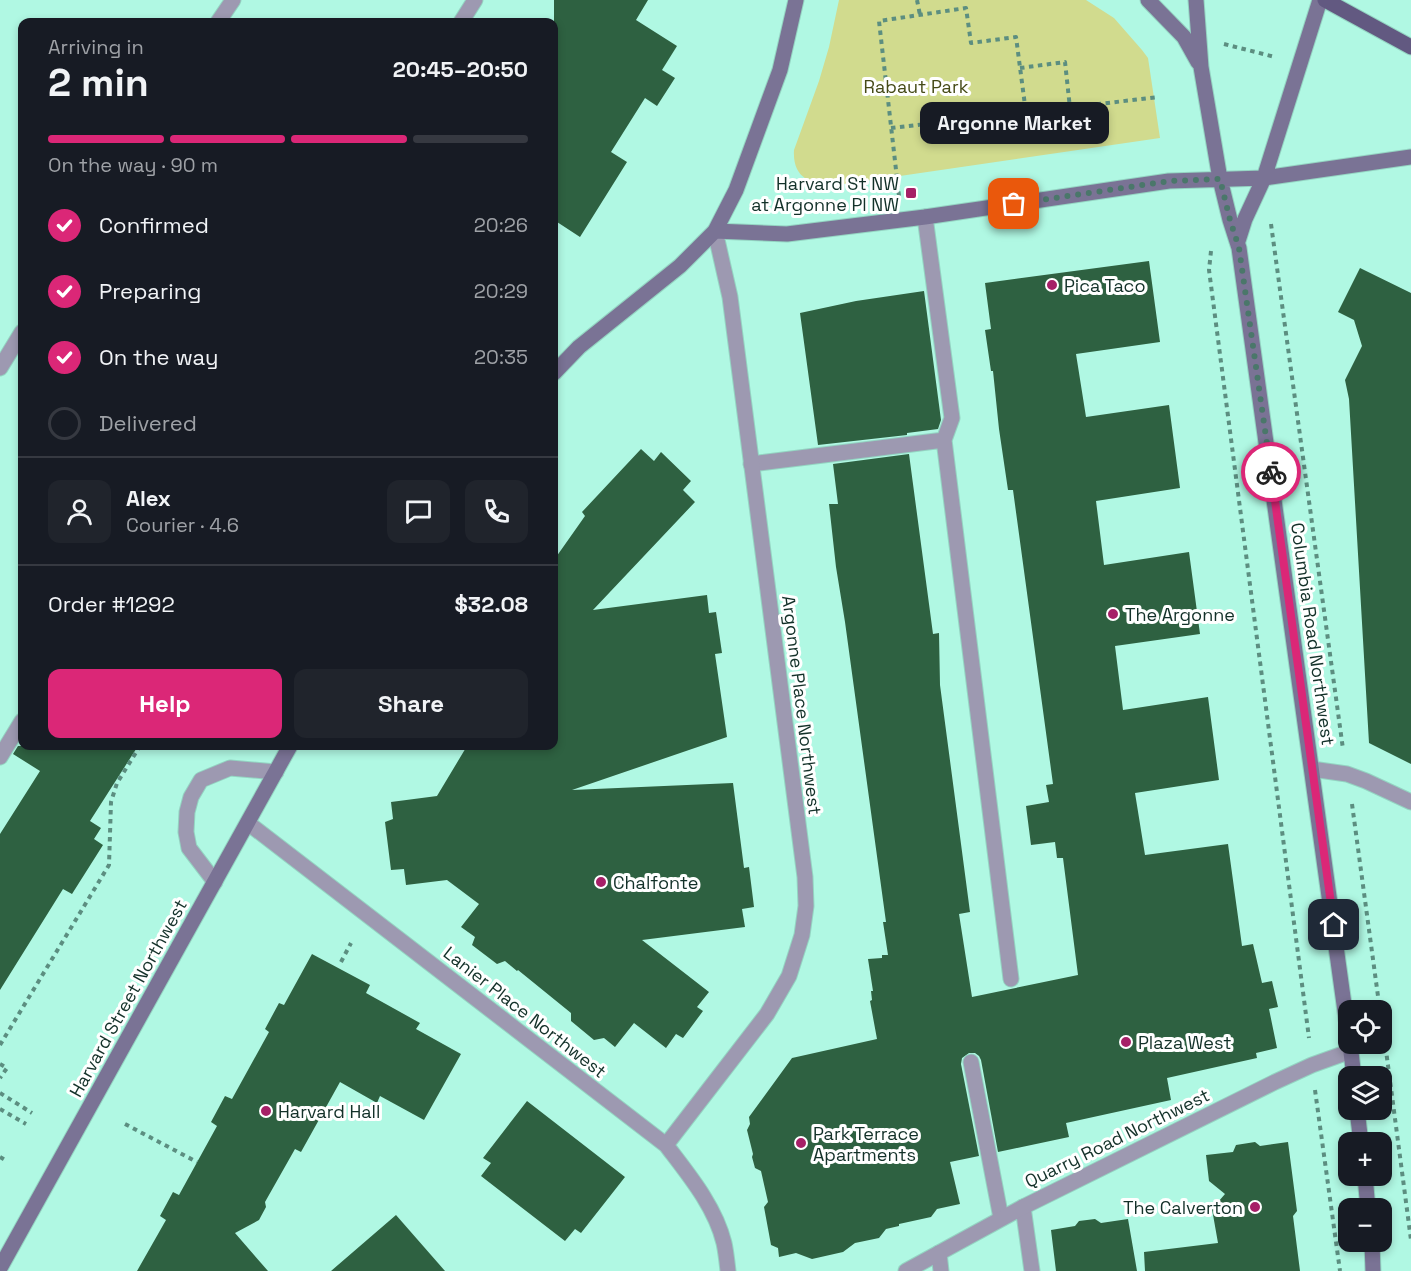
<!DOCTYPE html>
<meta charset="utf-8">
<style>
:root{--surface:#171b24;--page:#20242c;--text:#f1f3f6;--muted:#9ea1a6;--line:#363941;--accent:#db2777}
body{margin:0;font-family:"Space Grotesk",sans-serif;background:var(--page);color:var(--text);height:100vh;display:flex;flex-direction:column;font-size:22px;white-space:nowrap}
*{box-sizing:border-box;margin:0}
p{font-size:20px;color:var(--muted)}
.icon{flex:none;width:33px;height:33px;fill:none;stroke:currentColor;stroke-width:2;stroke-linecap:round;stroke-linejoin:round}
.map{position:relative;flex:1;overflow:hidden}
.sheet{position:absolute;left:18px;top:18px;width:540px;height:732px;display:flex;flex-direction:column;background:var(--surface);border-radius:12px;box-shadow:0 3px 9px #0003}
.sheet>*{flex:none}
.buttons{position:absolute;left:1338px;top:1000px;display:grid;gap:12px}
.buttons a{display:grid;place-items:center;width:54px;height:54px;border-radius:12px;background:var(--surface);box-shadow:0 3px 9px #0003;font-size:30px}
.pin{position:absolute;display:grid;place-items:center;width:51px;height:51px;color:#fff;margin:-26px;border-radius:12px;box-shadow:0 3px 9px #0006}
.courier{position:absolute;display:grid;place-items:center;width:60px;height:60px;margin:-30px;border:4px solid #db2777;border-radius:50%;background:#fff;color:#222;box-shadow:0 2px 8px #0007}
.bubble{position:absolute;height:42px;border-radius:12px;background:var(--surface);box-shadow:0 3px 9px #0003;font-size:20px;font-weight:700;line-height:42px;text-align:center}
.head em{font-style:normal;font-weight:700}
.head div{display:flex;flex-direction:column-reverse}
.head{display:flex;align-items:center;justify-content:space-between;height:102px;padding:0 30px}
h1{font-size:39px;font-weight:700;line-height:45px}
.bar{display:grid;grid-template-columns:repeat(4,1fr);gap:9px 6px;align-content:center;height:72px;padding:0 30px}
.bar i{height:8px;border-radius:4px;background:var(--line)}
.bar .current{background:var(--accent)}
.bar p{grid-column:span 4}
.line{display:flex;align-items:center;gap:15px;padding:0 30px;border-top:2px solid var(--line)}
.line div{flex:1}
.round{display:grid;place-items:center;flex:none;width:63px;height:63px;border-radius:12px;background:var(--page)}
ol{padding:0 30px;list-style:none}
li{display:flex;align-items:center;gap:18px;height:66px}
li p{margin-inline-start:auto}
li .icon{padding:6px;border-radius:50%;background:var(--accent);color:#fff;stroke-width:4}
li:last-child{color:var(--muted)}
li i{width:33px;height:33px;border:3px solid var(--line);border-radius:50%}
.primary-button{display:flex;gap:12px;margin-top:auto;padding:12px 30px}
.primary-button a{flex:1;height:69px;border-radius:12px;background:var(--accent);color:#fff;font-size:24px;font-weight:700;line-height:69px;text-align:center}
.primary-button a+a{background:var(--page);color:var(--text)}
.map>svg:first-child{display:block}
.green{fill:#d1db8e}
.building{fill:#2e6141}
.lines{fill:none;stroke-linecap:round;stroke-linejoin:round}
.lane-casing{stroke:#94d4c2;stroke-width:17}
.street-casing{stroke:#94d4c2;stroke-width:17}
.secondary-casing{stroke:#94d4c2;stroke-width:17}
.primary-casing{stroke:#94d4c2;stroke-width:17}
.path{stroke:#5c8e80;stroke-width:4;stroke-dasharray:4.5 4.5;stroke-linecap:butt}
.lane{stroke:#9d99b1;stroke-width:15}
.street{stroke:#9d99b1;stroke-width:15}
.secondary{stroke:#7a7395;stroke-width:15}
.primary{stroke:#625981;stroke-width:15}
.done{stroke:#4a776a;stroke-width:6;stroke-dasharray:0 10.8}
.route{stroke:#db2777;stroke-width:8}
.poi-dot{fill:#a61f67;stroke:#fff;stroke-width:2}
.labels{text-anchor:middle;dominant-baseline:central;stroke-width:6;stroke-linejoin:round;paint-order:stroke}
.park-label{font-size:18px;fill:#454a17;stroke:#fff}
.poi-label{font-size:18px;fill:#133129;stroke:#fff;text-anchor:start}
.street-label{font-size:18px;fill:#133129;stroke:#fff}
</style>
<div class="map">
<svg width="1411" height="1271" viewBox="0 0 1411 1271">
<rect width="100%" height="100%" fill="#b0f8e3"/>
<path class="green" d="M839,0H1086L1114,18L1142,50L1148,58L1160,138L845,184C818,186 792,183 794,150L819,81L829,47Z"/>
<path class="building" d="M554,0H648L636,20L677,46L662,70L675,78L657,106L645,98L611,152L627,162L580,237L554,220Z
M1149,261L1160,342L1076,354L1086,417L1169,405L1180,488L1096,501L1104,565L1189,552L1200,634L1115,646L1123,710L1208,697L1219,780L1135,793L1145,855L1228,844L1242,946L1253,944L1262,983L1272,981L1278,1007L1269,1009L1277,1048L1256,1053L1257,1058L1167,1078L1171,1100L1066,1123L1069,1137L998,1152L981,1060L979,1056L975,1053H969L962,1058L961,1064L979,1156L950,1162L960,1204L937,1209L931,1217L899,1224V1226L886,1229L879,1238L855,1243L843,1252L812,1259L796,1253L779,1257L778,1248L771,1245L769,1234L764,1207L768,1202L761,1171L755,1168L752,1157L753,1154L747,1130L750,1124L749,1117L792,1058L877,1039L870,1001L872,1000L871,991H873L868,959L882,958V955H888L883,922H886L845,622L836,567L829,504H838L833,464L909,454L933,634L939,633L940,685L970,912L959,914L972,997L1078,975L1063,858H1057L1055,842L1031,845L1026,806L1049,802L1046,785L1053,784L1013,490H1008L999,429L993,371H991L985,330L991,329L985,283Z
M1360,268L1411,293V764L1369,743L1349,399L1345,380L1362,346L1354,320L1338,312Z
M924,291L941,420L938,429L907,433V435L818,445L800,313L856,301Z
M641,449L654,461L661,452L691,481L683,490L695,502L593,610L707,595L709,613L716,612L722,653L715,654L727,737L572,790L733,783L744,868L749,867L754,907L742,909L745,927L642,940L709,992L697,1007L703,1011L683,1038L676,1034L666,1048L634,1023L615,1047L604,1038L594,1040L571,1021V1013L518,970L517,971L505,961L497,964L472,945L475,937L461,927L479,904L447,880L406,885L404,869L391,870L385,822L393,819L391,802L437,796L467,746H554V560L585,516L582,512Z
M18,746H138L90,821L101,828L94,839L103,845L72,894L63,889L0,990V834L40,771L13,754Z
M312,954L370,985L366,993L420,1023L416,1029L461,1054L424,1120L380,1096L377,1103L340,1082L301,1152L295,1149L265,1202L266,1207L259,1220L235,1233L268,1271H137L166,1220L160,1216L173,1192L179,1195L217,1126L211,1122L225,1096L232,1099L269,1032L265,1029L279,1003L284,1005Z
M527,1101L625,1177L581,1233L575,1229L565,1241L481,1176L491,1163L483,1158Z
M1255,1142L1260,1146L1288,1142L1297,1211L1293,1216L1300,1271H1145L1144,1252L1218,1243L1212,1209L1225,1194L1209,1181L1206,1155L1233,1152L1236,1145Z
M396,1215L445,1271H331Z
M1095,1219L1101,1223L1128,1219L1137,1271H1056L1051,1230L1075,1226L1079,1221Z"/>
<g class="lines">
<g class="lane-casing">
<path id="lane" d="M461,22L475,0
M925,217L952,418L944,440
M751,464L944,440L1011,979
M0,757L22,721
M215,882L189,848L186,832L187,812L191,797L201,780L230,768L276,772
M971,1062L1001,1218
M1023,1207L1032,1271
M939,1253L941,1271"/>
</g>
<g class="street-casing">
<path id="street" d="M218,22L233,0
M0,368L22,332
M1312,769L1347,774L1366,781L1411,802
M248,823L666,1145C688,1174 715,1206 724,1243C726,1252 727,1262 728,1271
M666,1145L767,1014L789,976L802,935L806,906L805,877L730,297L715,231
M906,1271L1023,1207L1275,1082L1312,1065L1351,1051"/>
</g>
<g class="secondary-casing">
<path id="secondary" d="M1148,0L1184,37L1198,62
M1196,0L1201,67L1220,179L1230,220L1239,248L1348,1033
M715,231L787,234L925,217L1169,181L1264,178L1411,157
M1238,241L1245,219L1264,178L1320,0
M554,373L579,347L680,266L715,231L736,190L780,70L796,0
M1350,1044L1354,1077
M1357,1110L1361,1143
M1365,1176L1368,1209
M1372,1242L1373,1271
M0,1268L290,746"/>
</g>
<g class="primary-casing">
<path id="primary" d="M1325,0L1411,47"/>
</g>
<path class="path" d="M917,0L920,15
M1224,44L1275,57
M1020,68L1065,62L1070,108
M891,128L1159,97
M899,196L879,21L966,8L971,43L1016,37L1026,113
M1271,224L1343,749
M1211,251L1209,270L1309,1038
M1352,804L1380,1011
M341,962L351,943
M1382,1020L1411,1240
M0,1045L109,865L111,802L117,783L140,746
M0,1064L7,1068L0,1078
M1315,1090L1340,1271
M0,1093L32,1113
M0,1109L26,1124
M125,1124L197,1162
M0,1157L5,1160"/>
<use href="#lane" class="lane"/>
<use href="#street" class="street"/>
<use href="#secondary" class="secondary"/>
<use href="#primary" class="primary"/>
</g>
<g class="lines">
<path class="done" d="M1014,204L1170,181L1220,179L1230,220L1239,248L1271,472"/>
<path class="route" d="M1271,472L1334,925"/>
</g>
<g class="poi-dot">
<rect x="905" y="187" width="12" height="12" rx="3"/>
<circle cx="1052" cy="285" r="6"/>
<circle cx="1113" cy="614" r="6"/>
<circle cx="601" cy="882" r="6"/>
<circle cx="1126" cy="1042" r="6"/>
<circle cx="266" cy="1111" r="6"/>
<circle cx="801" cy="1143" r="6"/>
<circle cx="1255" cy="1207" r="6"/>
</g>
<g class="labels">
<g class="park-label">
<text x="916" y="86">Rabaut Park</text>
</g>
<g class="poi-label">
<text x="899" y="183" text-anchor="end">Harvard St NW<tspan x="899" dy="21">at Argonne Pl NW</tspan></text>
<text x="1064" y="285">Pica Taco</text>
<text x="1125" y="614">The Argonne</text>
<text x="613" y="882">Chalfonte</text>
<text x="1138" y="1042">Plaza West</text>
<text x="278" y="1111">Harvard Hall</text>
<text x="813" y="1133">Park Terrace<tspan x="813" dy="21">Apartments</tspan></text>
<text x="1243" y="1207" text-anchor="end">The Calverton</text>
</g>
<g class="street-label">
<text transform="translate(1313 634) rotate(82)">Columbia Road Northwest</text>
<text transform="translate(802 705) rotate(83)">Argonne Place Northwest</text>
<text transform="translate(128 998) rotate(-61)">Harvard Street Northwest</text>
<text transform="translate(525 1012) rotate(38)">Lanier Place Northwest</text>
<text transform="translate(1117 1138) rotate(-26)">Quarry Road Northwest</text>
</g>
</g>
</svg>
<div class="buttons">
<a><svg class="icon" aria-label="locate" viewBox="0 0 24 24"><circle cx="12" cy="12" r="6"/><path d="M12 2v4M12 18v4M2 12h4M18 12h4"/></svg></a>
<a><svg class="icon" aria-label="layers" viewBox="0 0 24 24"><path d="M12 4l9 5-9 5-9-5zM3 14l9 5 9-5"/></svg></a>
<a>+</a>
<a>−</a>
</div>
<div class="pin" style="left:1014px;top:204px;background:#ea580c"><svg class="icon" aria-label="bag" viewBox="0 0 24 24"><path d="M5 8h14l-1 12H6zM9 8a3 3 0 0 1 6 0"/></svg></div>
<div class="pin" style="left:1334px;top:925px;background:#1f2937"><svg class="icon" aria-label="home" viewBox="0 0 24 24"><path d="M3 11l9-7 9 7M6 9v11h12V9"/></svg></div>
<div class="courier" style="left:1271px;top:472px"><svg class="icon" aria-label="bike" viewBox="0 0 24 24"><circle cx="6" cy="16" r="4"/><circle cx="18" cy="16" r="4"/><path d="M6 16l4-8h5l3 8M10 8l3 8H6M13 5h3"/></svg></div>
<div class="bubble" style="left:920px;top:102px;width:189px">Argonne Market</div>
<section class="sheet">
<div class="head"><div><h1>2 min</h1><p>Arriving in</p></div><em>20:45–20:50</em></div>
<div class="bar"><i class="current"></i><i class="current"></i><i class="current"></i><i></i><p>On the way · 90 m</p></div>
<ol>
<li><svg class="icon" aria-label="check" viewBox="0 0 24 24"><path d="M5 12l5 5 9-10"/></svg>Confirmed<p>20:26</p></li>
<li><svg class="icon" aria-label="check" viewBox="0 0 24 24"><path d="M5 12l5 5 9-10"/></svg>Preparing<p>20:29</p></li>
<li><svg class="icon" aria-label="check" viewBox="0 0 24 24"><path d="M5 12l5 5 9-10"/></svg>On the way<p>20:35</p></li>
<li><i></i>Delivered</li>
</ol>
<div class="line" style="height:108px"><a class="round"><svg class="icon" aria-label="person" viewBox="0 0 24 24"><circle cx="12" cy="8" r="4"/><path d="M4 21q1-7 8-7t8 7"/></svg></a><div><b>Alex</b><p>Courier · 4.6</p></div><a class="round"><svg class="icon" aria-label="chat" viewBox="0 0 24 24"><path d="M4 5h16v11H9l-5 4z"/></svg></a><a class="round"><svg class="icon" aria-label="phone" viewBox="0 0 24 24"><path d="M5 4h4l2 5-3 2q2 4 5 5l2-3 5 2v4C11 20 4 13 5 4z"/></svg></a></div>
<div class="line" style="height:78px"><div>Order #1292</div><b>$32.08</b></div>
<div class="primary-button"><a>Help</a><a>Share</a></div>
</section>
</div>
